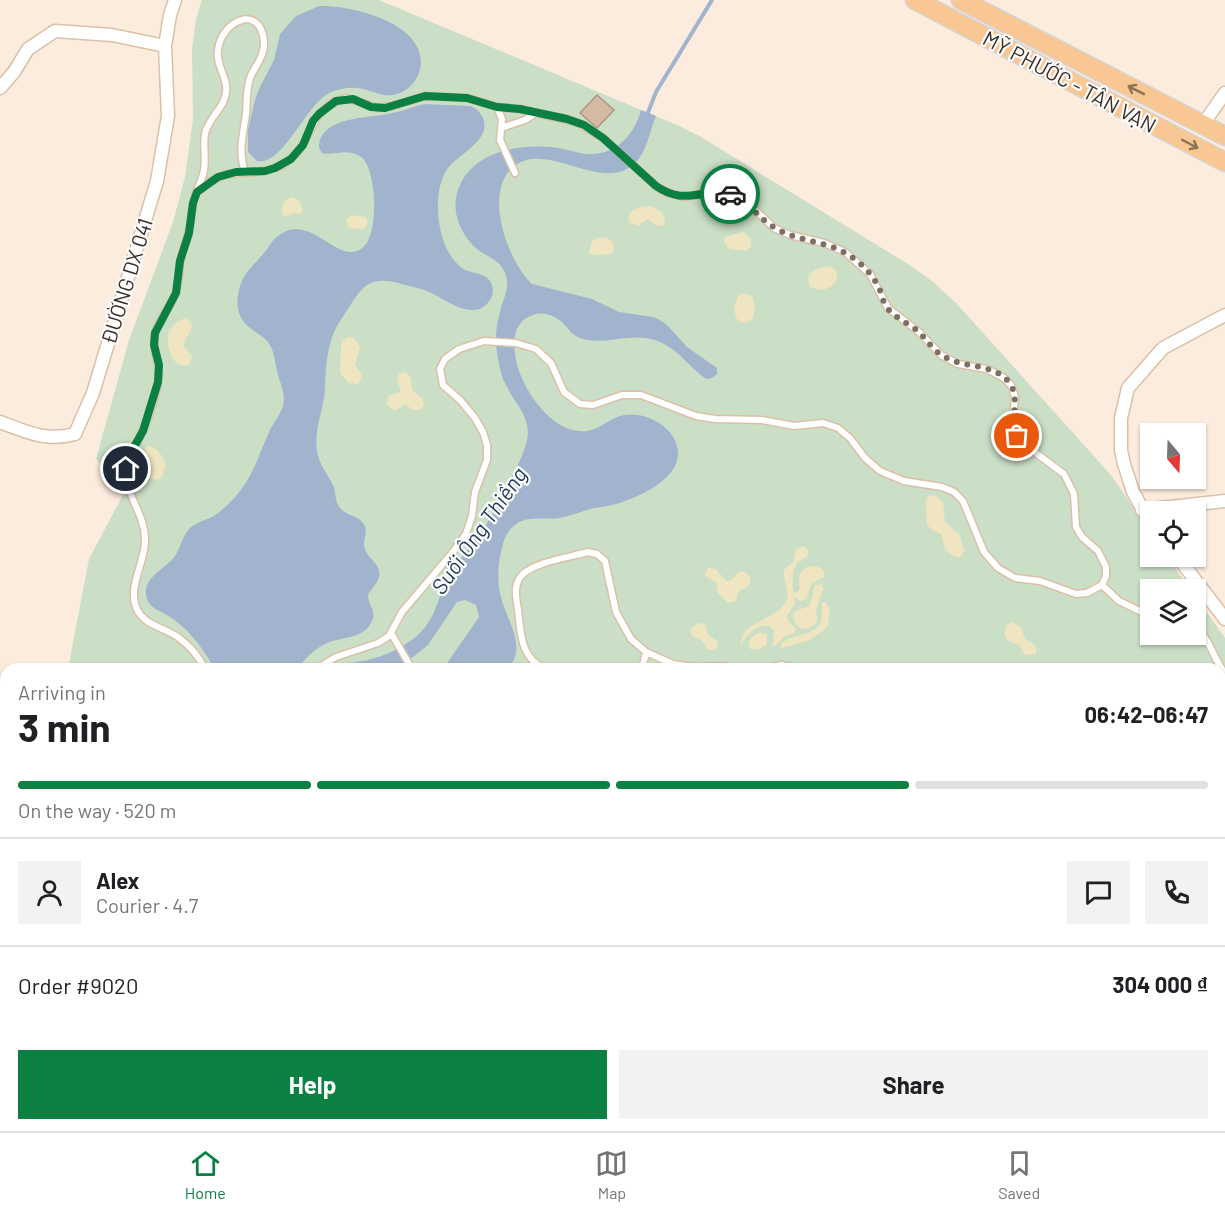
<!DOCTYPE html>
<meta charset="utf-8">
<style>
:root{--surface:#fff;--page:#f2f2f2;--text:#202124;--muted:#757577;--line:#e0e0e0;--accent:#0b8043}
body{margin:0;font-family:Barlow,sans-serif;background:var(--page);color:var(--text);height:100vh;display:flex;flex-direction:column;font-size:22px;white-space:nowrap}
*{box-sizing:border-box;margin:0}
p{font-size:20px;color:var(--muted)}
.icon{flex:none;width:33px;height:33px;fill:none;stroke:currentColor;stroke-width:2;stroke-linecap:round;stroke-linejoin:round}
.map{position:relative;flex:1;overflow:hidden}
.panel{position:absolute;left:0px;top:663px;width:1226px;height:468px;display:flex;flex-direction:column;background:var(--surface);border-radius:18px 18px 0 0;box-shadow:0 2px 4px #0004}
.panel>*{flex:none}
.needle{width:39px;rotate:161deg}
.controls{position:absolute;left:1140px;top:423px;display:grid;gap:12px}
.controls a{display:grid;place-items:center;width:66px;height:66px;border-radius:0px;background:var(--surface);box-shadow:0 2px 4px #0004;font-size:30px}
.pin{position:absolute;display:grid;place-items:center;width:51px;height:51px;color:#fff;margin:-26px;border:3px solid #fff;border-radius:50%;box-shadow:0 2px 6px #0007}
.courier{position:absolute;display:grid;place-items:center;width:60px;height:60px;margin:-30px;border:4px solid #0b8043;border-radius:50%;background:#fff;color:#222;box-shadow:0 2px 8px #0007}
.headline em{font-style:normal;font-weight:700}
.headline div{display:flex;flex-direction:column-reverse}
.headline{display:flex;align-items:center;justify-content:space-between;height:102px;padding:0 18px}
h1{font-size:39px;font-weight:700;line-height:45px}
.bar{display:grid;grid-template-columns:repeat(4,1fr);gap:9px 6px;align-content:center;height:72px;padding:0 18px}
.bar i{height:8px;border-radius:4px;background:var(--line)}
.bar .selected{background:var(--accent)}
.bar p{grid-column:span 4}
.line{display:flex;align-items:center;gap:15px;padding:0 18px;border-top:2px solid var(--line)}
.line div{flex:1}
.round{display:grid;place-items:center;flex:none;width:63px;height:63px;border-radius:0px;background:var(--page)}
.cta{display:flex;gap:12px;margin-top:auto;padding:12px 18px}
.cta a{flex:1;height:69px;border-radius:0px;background:var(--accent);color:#fff;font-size:24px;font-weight:700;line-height:69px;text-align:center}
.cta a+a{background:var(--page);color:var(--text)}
.menu{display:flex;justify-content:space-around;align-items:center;height:84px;border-top:2px solid var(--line);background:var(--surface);font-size:16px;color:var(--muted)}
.menu a{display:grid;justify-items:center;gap:3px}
.menu .selected{color:var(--accent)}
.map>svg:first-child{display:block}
.green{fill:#cadfc6}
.sand{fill:#efe5c0}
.water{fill:#a2b4cd}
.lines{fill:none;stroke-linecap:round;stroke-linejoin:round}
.stream{stroke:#a2b4cd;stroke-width:4}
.building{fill:#d5baa3;stroke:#b09680;stroke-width:1.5}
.service-casing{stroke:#dbc0a8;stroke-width:9}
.minor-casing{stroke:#dbc0a8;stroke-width:15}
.primary-casing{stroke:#d7d5d3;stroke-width:21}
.service{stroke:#fff;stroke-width:6}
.minor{stroke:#fff;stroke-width:12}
.primary{stroke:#f9c793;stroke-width:18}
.oneway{stroke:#8e7256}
.done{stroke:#7c7065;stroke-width:6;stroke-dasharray:0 10.8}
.route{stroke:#0b8043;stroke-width:8}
.labels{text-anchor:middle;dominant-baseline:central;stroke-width:4.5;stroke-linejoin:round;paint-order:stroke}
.street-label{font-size:21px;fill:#372d24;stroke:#fcfcfc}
.water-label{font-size:22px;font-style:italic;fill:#213b5f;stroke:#fcfcfc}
</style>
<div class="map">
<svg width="1225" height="1131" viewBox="0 0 1225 1131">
<rect width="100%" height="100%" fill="#fcecdd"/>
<path class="green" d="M202,0H379L677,125L701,137L908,264L932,281L958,305L1111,475L1150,532V556L1167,557L1190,589L1150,590V634H1196V597L1225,638V1131H0V908L6,891V1125H1220V669H68L89,559L124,493L96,459L129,340L173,222L185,177L193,119L192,48L196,20Z"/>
<path class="sand" d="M291,197L299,200L303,210L300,214L294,213L285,217L282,213C281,206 284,199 291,197Z
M651,206L662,212L665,219L664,226L656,225L647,219L638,226L630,223L628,217C631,209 642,206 651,206Z
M351,215L366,217L368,222L367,226L362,229L349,228L346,221Z
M743,232L751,238V246L747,251L729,249L724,242L725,237Z
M599,237L607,238L613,242L614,249L611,254L593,255L589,253L592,241Z
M830,266L837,272C838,283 832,288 821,290L810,287L808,281C810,269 819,268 830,266Z
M744,293L752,296C759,309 752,333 736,318L734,307L738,296Z
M185,318L191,322L192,327L183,345L192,357L190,364C174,372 166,348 168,336C169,331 173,327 175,323Z
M348,337L354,338L360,347L355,365L363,376L358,384L349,383L340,373L341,345L342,341Z
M404,372C414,375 410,384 413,391L423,399L424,406L419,410H413L405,404L395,411L387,405L388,396L401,392L397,379L399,374Z
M148,446C157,446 163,457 166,465L162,477L156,480L149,478L144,468L146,457L145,449Z
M934,495L943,502L945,522L960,535L964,551L961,557C947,558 943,546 942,535C938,531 933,532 929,527C924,521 928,510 925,502L928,497Z
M805,546L809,553C806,560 803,558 798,562C792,568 792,584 793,591L796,593L800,589C796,573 804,562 821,568L824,572V577L812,583L806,599L800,601L793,596L795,603L787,616L788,620L796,629L794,633L784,637L775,646H773L774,631L769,626C754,625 748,635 741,645C739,621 780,620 787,599C789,590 783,580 784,570L793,562L796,549Z
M708,568L716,569L726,581L731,580L739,572H745L750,577V583L747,588L739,590L736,601L728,603L718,593L716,582L705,576Z
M821,584L824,589C819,597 819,605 815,612L818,617C815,632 793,634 793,614L795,611L809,606L813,596L814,586Z
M822,602H826L830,611L828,625L825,629L810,640L782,648L781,644C793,632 816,637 821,621C823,615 821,608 822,602Z
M1013,622L1021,627L1025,639L1034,644L1037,651L1035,654L1025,655L1019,645L1007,640C1002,633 1005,624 1013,622Z
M698,623L705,624L708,635L717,641L718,646L714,650H708L702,641L691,635V629Z
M760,632L767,635V644L760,649H750C746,641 752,636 760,632Z"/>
<path class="water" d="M319,6C351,5 422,22 421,63C420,82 403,98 384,95C375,93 367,89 357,88C348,87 339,89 331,92C305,104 284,166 257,161L248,152V130L255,100L259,89L274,60L280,34L296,16Z
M424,104L470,106C476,108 480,112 483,118C492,142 456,154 446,171C431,196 437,250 462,268C470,274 484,272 490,281C493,286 494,293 491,298C476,326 445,298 427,291C420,288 412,287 405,285C366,273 362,288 342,318C327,339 326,364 325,388C324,411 312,432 318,455C321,468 329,476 334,487C336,495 335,503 341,509C347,516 358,515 363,523C370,532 361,540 365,549C369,561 384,565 378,580C375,586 370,590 368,595C368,604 375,609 373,618C367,640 341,636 325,644C313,650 305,659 297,669H215C202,648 189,628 167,615C160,611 150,608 147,599C140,578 166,569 175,556C181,547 182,536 190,528C197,522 206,520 214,516C224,509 233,500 240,491C255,472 260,451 270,430C274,422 280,415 283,406C286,394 281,386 278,375C275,365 275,354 270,345C264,336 256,333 249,327C235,316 235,297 242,281C247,269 256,263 264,253C269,247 272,240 278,236C310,211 337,265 361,249C380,238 377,168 361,157C348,147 335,156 322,153L319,148C319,117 366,118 388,114C400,112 412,107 424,104Z
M641,110L656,116C648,135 646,161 625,170C596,184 550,148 521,162C479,182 506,260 532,284L592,299L619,312L653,317L660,320L667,325L687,347L717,368V374L712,378L706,379C690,368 679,350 660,342C633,330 607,347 580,338C570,335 566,323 556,318C548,313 539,312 530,316C510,325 513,350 518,368C527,396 555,435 587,431C601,429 611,417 624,415C647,411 677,428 678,452C680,479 638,498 616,504C609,506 601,507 594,508C582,511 571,516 559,518C544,520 527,515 515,525C507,531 504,539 502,548C498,563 497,578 500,593C504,617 530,648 507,669H443L479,617L476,605L465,600L457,602L428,645L398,669H328C342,663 354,663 368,660C384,656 400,649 413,639C438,620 436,598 450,573C457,560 469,550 478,537C491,519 529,452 528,432C527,413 515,403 507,387C501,377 499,365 497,353C495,339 496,325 500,312C503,298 511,287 505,273C500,260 488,257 478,250C459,234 449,208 460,185C475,152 518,144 551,147C563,148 574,152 586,154C615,156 634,136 641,110Z
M1220,691L1225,697V788L1220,786Z
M1220,820L1225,824V882L1220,884Z
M6,979V1062L0,1056V985Z
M465,1125H589V1131H457Z"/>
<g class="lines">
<path class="stream" d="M647,115L656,92L712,0"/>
</g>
<path class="building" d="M597,95L614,110L597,128L580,113Z"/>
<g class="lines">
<g class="service-casing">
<path id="service" d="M497,107L502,119L500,140L515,173
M501,128L525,120L536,113
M197,192L209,182L227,174L265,171L283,165L291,159L303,145L319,114L332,103L346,98L378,108L392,106L425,96L467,98L497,107L520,109L576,122L603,138L656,186L668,193L683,197L716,192L733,195L748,203L774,228L790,235L824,243L845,252L870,274L888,308L919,332L941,355L958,364L987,369L1004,378L1011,385L1015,397L1013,420L1017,437L1025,445L1064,474L1074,494L1076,527L1082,537L1098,551L1106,567V576L1102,585L1087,593L1076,594L1040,581L1015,578L998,568L984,552L963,501L954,492L942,487L904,481L880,471L865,458L850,438L838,428L823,423L794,426L762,420L715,419L696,416L641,395H622L593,405L580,404L564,392L551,363L536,349L516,343L484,341L459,349L445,359L440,369L443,385L460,400L475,418L483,432L487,445V460L475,492L472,516L466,534L453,552L402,612L389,636L378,643L336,657L316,669
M1102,585L1119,601L1150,616
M1196,626C1209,638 1214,659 1225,674
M391,633L412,669
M205,669C199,657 190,646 179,638C166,628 142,625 136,607C128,586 145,562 145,541C146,514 123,493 126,467C128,456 135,448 139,438C148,422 154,401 158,382C162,365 151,350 155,333C160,317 173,305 177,289C179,280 179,271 180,262C182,251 187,241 189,231C191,222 191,213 193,204C195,192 202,182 204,170C206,158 203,145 205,134C209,115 229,106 226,85C224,72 216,64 218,50C221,21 260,3 264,41C265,57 255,65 250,78C246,90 247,102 246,114C243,135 238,151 245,172
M546,669C520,659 521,633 518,610C516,597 513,585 522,575C534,562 571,557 588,552L597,554L605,561L616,612L631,639L646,652L673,664L695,667L725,666L737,669
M642,669L646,652
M762,669L781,665L799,669
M1220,810L1225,813
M1220,894L1225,893
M1225,902L1222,913L1225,929
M383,1125L386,1131
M296,1131L298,1125
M432,1131L439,1125
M655,1131L660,1125
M757,1131L758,1125
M871,1131L873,1125
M1160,1131L1162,1125"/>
</g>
<g class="minor-casing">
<path id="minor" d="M0,88L14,72L28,49L55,31L112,35L165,46
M1203,124L1225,93
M0,422C27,432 46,442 75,434L93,393L157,181L168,116L165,46L170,15L175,0
M1142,510L1225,501
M1150,522L1133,492L1124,464L1121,450V418L1128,388L1163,348L1225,315
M1177,556L1225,619"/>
</g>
<g class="primary-casing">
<path id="primary" d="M915,0L1225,162
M961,0L1225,136"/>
</g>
<use href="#service" class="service"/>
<use href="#minor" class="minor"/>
<use href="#primary" class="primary"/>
</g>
<defs><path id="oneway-shaft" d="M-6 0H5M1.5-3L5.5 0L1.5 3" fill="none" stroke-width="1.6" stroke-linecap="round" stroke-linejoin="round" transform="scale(1.5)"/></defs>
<g class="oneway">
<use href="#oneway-shaft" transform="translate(1136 90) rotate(-153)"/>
<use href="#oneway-shaft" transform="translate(1190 144) rotate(28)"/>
</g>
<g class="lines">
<path class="done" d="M730,194C750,201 759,220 777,229C802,243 829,240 853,258C865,266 876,279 881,293C883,298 883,302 886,306C893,317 908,323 918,331C926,339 932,348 940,354C960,369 990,362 1007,380C1023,397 1008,417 1017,436"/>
<path class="route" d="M126,469L129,456L143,431L158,382L159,365L154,345L155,333L176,293L180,261L189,233L193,203L197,192L218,177L236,172L265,171L275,168L291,159L303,145L313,121L319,114L336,101L353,99L371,107L385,108L425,96L467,98L497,107L520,109L567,119L584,125L603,138L656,186C687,207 701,187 730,194"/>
</g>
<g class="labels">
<g class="street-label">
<text transform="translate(1070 81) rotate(28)">MỸ PHƯỚC - TÂN VẠN</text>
<text transform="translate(126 281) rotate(-73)">ĐƯỜNG DX 041</text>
</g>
<g class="water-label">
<text transform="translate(478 530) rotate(-55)">Suối Ông Thiềng</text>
</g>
</g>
</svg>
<div class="controls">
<a><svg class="needle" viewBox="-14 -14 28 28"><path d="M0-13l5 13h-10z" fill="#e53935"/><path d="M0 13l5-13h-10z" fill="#757577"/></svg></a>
<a><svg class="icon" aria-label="locate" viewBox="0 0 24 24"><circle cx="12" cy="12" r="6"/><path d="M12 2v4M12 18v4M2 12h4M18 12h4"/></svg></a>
<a><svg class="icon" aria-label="layers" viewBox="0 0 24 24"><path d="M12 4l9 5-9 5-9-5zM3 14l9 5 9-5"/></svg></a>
</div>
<div class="pin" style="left:1017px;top:436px;background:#ea580c"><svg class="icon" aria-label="bag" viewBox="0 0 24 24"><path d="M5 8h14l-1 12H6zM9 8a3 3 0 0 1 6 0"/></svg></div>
<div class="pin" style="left:126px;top:469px;background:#1f2937"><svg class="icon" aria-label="home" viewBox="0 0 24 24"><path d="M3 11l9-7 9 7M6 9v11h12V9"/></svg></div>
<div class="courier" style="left:730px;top:194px"><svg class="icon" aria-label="car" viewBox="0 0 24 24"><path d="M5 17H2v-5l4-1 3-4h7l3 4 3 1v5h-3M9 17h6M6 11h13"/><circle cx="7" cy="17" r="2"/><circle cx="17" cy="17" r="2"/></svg></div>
<section class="panel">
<div class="headline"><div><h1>3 min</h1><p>Arriving in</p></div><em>06:42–06:47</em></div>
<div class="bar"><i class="selected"></i><i class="selected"></i><i class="selected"></i><i></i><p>On the way · 520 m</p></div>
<div class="line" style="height:108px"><a class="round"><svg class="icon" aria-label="person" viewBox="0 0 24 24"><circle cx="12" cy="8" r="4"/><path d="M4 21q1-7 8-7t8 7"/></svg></a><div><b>Alex</b><p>Courier · 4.7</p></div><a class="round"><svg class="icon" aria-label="chat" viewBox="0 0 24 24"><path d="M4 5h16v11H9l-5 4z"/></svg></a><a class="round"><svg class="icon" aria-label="phone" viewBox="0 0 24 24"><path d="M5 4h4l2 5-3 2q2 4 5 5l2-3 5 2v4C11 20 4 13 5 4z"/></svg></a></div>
<div class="line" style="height:78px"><div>Order #9020</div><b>304 000 ₫</b></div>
<div class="cta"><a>Help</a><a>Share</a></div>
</section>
</div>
<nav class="menu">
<a class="selected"><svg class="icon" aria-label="home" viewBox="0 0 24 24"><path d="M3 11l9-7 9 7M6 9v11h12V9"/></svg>Home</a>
<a><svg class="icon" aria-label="map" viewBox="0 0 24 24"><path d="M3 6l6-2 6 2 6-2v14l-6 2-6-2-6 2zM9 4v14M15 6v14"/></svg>Map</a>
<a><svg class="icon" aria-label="saved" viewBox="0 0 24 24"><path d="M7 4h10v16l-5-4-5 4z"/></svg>Saved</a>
</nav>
